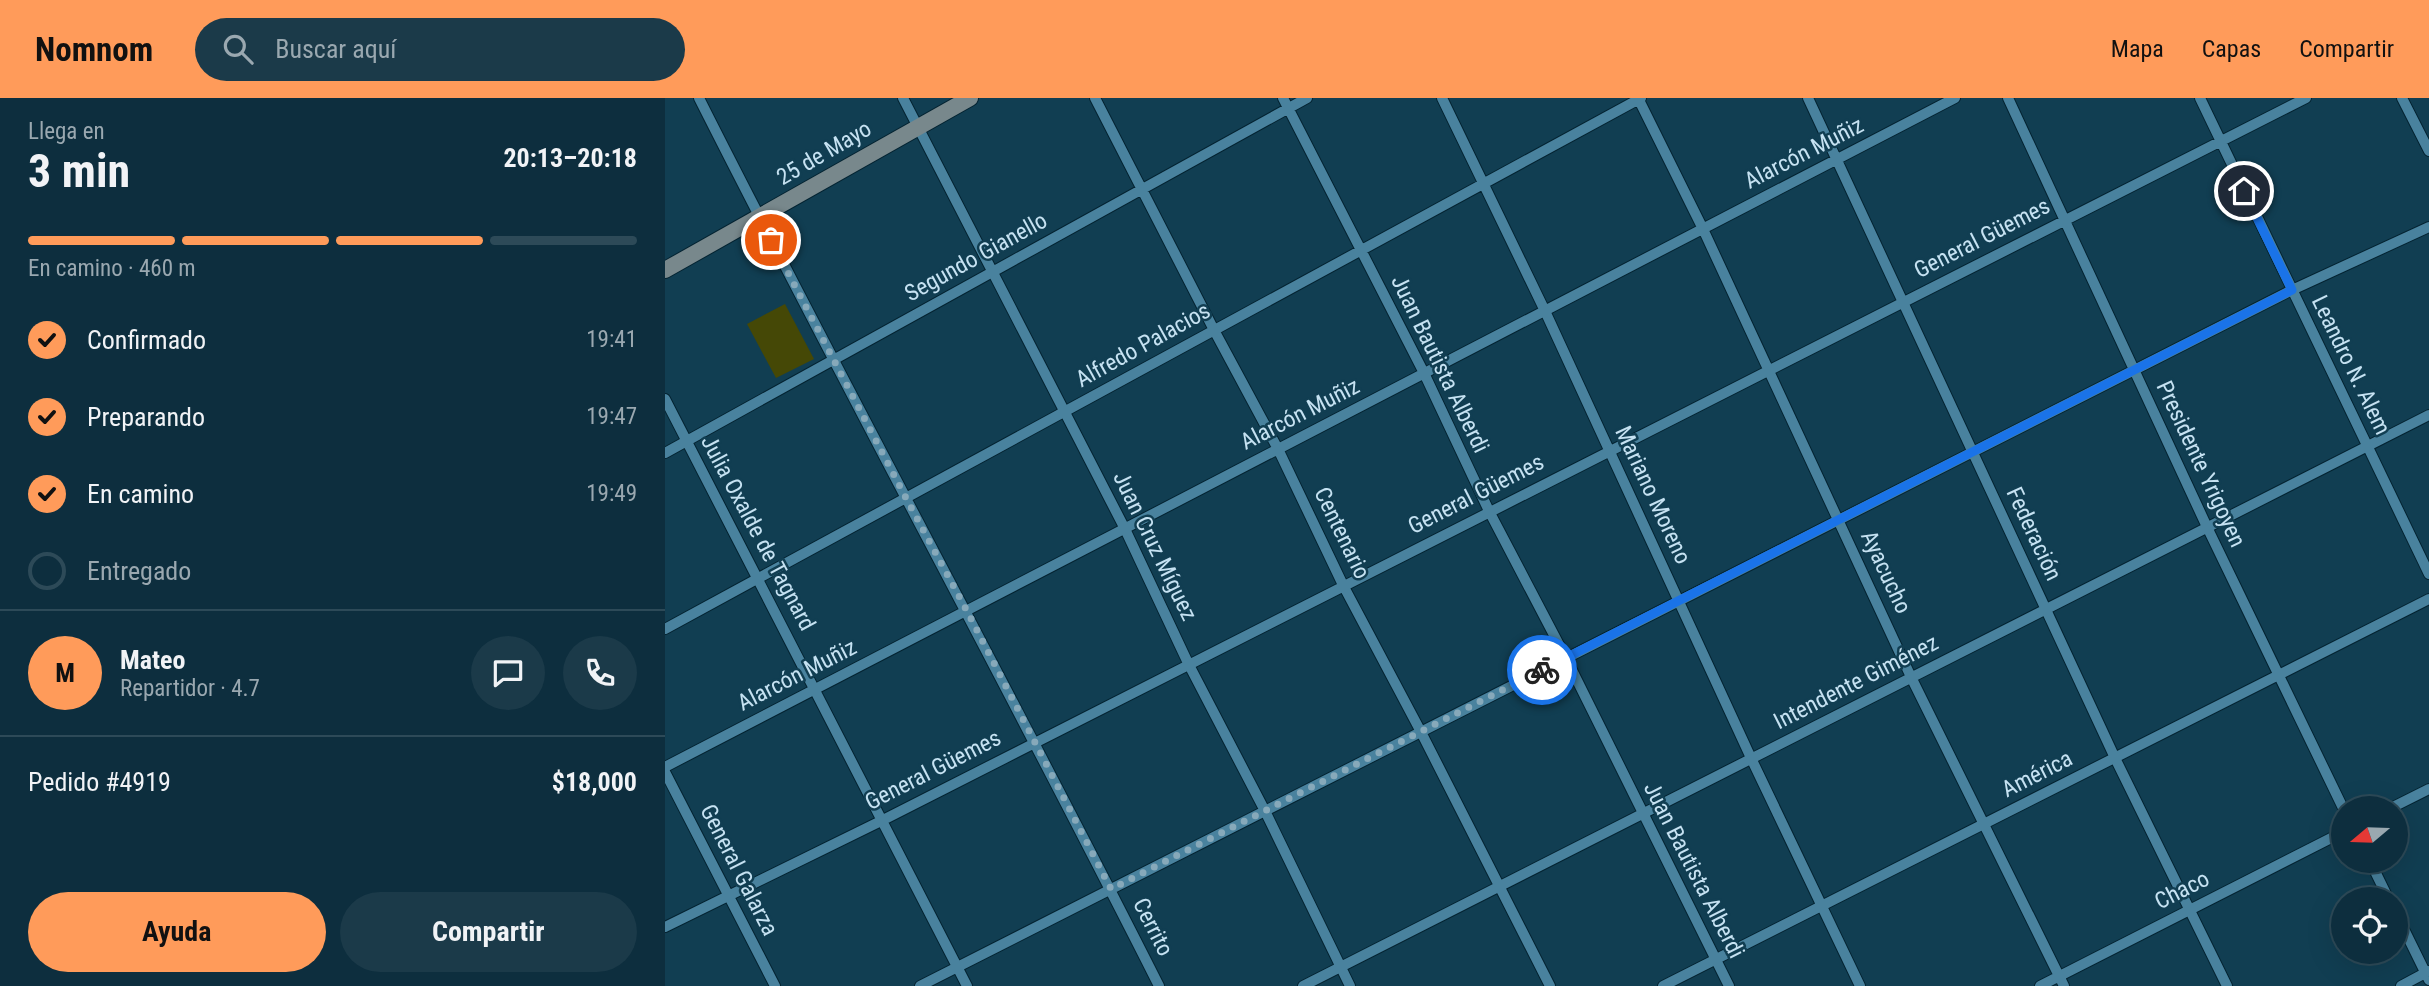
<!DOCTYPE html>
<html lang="es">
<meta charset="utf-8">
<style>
:root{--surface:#0d2e3e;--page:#1b3a49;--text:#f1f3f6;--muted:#9aa8b0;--line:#2d4a58;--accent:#ff9b5a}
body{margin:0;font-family:"Roboto Condensed",sans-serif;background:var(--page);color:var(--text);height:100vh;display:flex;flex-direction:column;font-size:26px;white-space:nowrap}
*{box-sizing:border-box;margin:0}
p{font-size:23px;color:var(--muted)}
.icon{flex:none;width:38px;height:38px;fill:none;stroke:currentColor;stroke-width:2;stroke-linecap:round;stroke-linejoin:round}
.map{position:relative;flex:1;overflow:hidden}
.drawer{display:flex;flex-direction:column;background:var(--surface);width:665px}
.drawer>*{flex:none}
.needle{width:46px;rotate:251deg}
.fabs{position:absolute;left:1666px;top:698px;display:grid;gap:14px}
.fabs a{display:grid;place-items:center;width:77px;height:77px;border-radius:50%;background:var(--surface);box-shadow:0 7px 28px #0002,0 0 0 2px var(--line);font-size:35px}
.pin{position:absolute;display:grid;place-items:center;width:60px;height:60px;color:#fff;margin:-30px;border:4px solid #fff;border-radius:50%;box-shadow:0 2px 7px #0007}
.courier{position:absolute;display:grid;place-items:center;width:70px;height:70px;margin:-35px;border:5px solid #1a73e8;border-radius:50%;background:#fff;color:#222;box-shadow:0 2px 9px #0007}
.head em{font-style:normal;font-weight:700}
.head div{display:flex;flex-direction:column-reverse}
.head{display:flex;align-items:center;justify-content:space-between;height:119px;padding:0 28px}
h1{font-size:46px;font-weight:700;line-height:52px}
.bar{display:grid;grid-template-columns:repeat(4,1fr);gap:10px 7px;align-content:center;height:84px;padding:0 28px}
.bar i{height:9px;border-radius:5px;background:var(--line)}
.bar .on{background:var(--accent)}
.bar p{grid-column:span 4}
.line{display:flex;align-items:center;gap:18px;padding:0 28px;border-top:2px solid var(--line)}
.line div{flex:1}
.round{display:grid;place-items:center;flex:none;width:74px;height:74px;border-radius:37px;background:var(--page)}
ol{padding:0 28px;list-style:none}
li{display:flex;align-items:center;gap:21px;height:77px}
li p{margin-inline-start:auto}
li .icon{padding:7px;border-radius:50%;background:var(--accent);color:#111;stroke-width:4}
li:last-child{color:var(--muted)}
li i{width:38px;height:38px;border:4px solid var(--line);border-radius:50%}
.cta{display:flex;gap:14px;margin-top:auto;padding:14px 28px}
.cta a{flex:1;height:80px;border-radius:42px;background:var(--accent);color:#111;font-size:28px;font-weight:700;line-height:80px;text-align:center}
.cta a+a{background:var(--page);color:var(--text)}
header{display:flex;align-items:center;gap:42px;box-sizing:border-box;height:98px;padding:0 35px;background:var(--accent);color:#111}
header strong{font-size:33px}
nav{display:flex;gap:38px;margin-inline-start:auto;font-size:24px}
.search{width:490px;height:63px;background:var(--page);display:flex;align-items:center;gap:18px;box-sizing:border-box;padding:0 24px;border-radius:38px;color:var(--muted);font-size:26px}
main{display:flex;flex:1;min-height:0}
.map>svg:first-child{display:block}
.green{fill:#454806}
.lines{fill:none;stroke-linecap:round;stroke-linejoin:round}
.street-casing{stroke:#042331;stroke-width:12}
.secondary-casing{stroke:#042331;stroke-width:18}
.street{stroke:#49829e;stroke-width:10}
.secondary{stroke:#78888c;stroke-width:16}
.done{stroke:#87a9ba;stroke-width:7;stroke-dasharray:0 12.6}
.route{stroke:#1a73e8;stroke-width:9}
.labels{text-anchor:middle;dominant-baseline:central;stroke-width:5;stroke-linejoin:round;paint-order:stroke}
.street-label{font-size:23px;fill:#c6e2f2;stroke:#113e52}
</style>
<header>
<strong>Nomnom</strong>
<div class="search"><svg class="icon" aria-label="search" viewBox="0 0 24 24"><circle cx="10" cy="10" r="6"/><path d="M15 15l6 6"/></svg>Buscar aquí</div>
<nav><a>Mapa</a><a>Capas</a><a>Compartir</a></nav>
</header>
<main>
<section class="drawer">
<div class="head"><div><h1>3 min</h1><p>Llega en</p></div><em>20:13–20:18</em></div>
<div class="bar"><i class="on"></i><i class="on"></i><i class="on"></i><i></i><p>En camino · 460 m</p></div>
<ol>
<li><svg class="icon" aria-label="check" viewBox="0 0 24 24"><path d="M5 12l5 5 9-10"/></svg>Confirmado<p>19:41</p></li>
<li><svg class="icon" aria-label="check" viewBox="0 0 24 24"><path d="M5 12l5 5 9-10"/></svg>Preparando<p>19:47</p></li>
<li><svg class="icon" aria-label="check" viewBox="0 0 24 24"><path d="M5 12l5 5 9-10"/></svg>En camino<p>19:49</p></li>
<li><i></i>Entregado</li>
</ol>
<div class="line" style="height:126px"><b class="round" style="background:var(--accent);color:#111">M</b><div><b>Mateo</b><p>Repartidor · 4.7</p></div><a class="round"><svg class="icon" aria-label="chat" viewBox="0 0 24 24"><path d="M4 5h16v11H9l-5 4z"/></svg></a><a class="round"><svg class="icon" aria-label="phone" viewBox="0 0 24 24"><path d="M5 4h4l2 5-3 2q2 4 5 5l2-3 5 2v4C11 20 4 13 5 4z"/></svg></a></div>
<div class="line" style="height:91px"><div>Pedido #4919</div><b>$18,000</b></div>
<div class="cta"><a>Ayuda</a><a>Compartir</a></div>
</section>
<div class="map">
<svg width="1764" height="888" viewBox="0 0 1764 888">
<rect width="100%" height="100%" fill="#113e52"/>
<path class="green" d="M120,206L149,261L111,280L82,226Z"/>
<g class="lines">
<g class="street-casing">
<path id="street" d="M34,0C184,298 344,590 494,888
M238,0L460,431L523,565L600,713L685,888
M430,0L549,232L613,351L678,487L756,634L885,888
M618,0L759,275L824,413L901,560L1064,888
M777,0L880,213L1086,660L1195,888
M973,0L1038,131L1246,579L1399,888
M1143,0L1450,660L1562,888
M1343,0L1542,429L1678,710
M1535,0L1764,476
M1737,0L1764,53
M0,301L302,888
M0,355L642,0
M0,531L976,0
M0,669L1290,0
M0,674L110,888
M1726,710L1764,691
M1705,763L1724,802
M1731,815L1764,882
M0,829L218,722L1641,0
M255,888L1627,192L1764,129
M638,888L1764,317
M998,888L1764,501
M1375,888L1678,734
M1736,888L1764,873"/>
</g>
<g class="secondary-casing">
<path id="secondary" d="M0,172L305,0"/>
</g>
<use href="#street" class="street"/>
<use href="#secondary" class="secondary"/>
</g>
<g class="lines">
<path class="done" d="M106,142L241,400L302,513L446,791L877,572"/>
<path class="route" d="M877,572L1627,192L1579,93"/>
</g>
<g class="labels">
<g class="street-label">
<text transform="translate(159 55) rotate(-30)">25 de Mayo</text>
<text transform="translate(1139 55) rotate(-27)">Alarcón Muñiz</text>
<text transform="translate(1317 140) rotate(-27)">General Güemes</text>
<text transform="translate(311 159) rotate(-29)">Segundo Gianello</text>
<text transform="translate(478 247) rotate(-29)">Alfredo Palacios</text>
<text transform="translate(775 266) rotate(64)">Juan Bautista Alberdi</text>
<text transform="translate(1686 267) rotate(64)">Leandro N. Alem</text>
<text transform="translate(635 316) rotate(-27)">Alarcón Muñiz</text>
<text transform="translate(1536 366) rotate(65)">Presidente Yrigoyen</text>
<text transform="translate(811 396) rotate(-27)">General Güemes</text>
<text transform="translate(988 397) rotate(65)">Mariano Moreno</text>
<text transform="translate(93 435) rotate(62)">Julia Oxalde de Tagnard</text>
<text transform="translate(677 435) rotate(64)">Centenario</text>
<text transform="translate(1369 436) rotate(65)">Federación</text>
<text transform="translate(490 448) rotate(64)">Juan Cruz Míguez</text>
<text transform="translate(1221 474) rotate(65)">Ayacucho</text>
<text transform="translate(132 577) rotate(-27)">Alarcón Muñiz</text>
<text transform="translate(1191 584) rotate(-27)">Intendente Giménez</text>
<text transform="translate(268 672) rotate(-27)">General Güemes</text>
<text transform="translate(1372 676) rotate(-27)">América</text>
<text transform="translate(74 772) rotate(63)">General Galarza</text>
<text transform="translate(1029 772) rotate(63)">Juan Bautista Alberdi</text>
<text transform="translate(1517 792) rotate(-27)">Chaco</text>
<text transform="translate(488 829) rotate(63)">Cerrito</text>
</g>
</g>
</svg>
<div class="fabs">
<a><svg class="needle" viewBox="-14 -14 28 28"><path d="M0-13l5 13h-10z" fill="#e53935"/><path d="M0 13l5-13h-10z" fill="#9aa8b0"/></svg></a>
<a><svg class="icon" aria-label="locate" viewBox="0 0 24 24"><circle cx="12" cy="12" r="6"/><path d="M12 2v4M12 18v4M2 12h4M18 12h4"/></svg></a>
</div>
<div class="pin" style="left:106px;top:142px;background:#ea580c"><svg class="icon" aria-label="bag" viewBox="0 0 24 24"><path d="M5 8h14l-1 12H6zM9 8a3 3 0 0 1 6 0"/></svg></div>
<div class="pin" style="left:1579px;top:93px;background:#1f2937"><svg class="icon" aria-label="home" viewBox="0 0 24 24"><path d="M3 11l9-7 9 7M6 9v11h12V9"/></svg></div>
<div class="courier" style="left:877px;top:572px"><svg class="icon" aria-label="bike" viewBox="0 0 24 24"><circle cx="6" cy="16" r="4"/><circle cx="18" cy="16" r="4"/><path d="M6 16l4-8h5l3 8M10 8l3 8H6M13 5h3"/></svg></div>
</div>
</main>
